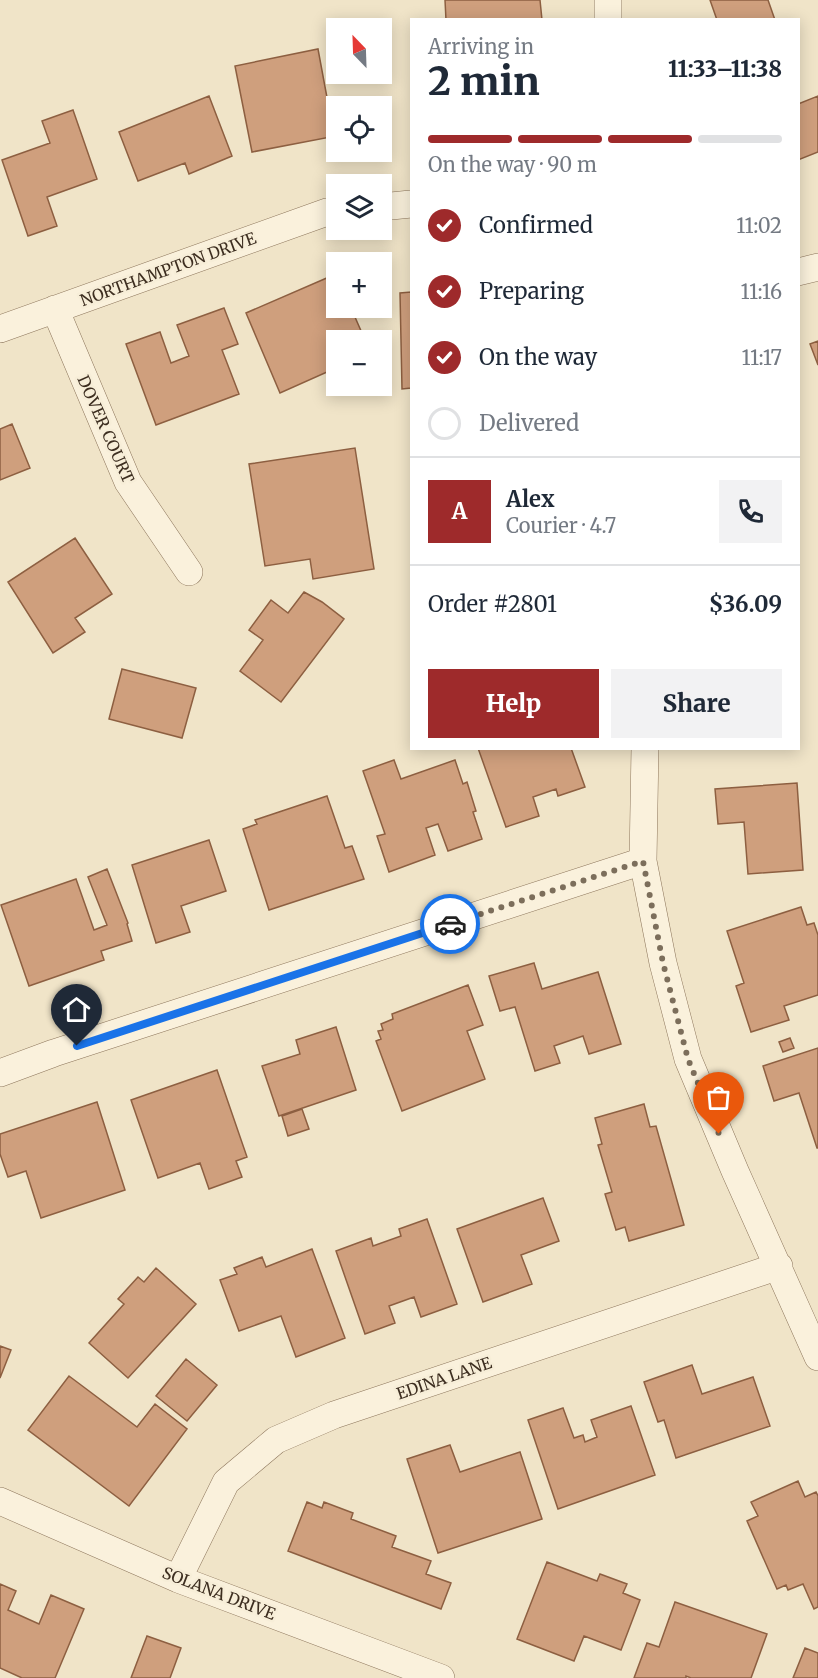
<!DOCTYPE html>
<meta charset="utf-8">
<style>
:root{--surface:#fff;--page:#f2f2f3;--text:#1f2937;--muted:#747a83;--line:#e0e1e3;--accent:#9e2a2b}
body{margin:0;font-family:Merriweather,serif;background:var(--page);color:var(--text);height:100vh;display:flex;flex-direction:column;font-size:22px;white-space:nowrap}
*{box-sizing:border-box;margin:0}
p{font-size:20px;color:var(--muted)}
.icon{flex:none;width:33px;height:33px;fill:none;stroke:currentColor;stroke-width:2;stroke-linecap:round;stroke-linejoin:round}
.map{position:relative;flex:1;overflow:hidden}
.details{position:absolute;left:410px;top:18px;width:390px;height:732px;display:flex;flex-direction:column;background:var(--surface);border-radius:0px;box-shadow:0 3px 15px #0003}
.details>*{flex:none}
.needle{width:39px;rotate:337deg}
.tools{position:absolute;left:326px;top:18px;display:grid;gap:12px}
.tools a{display:grid;place-items:center;width:66px;height:66px;border-radius:0px;background:var(--surface);box-shadow:0 3px 15px #0003;font-size:30px}
.pin{position:absolute;display:grid;place-items:center;width:51px;height:51px;color:#fff;margin:-62px -26px;border-radius:50% 50% 50% 0;rotate:-45deg;box-shadow:0 0 6px #0007}
.pin .icon{rotate:45deg}
.courier{position:absolute;display:grid;place-items:center;width:60px;height:60px;margin:-30px;border:4px solid #1a73e8;border-radius:50%;background:#fff;color:#222;box-shadow:0 2px 8px #0007}
.headline em{font-style:normal;font-weight:800}
.headline div{display:flex;flex-direction:column-reverse}
.headline{display:flex;align-items:center;justify-content:space-between;height:102px;padding:0 18px}
h1{font-size:39px;font-weight:800;line-height:45px}
.bar{display:grid;grid-template-columns:repeat(4,1fr);gap:9px 6px;align-content:center;height:72px;padding:0 18px}
.bar i{height:8px;border-radius:4px;background:var(--line)}
.bar .active{background:var(--accent)}
.bar p{grid-column:span 4}
.line{display:flex;align-items:center;gap:15px;padding:0 18px;border-top:2px solid var(--line)}
.line div{flex:1}
.round{display:grid;place-items:center;flex:none;width:63px;height:63px;border-radius:0px;background:var(--page)}
ol{padding:0 18px;list-style:none}
li{display:flex;align-items:center;gap:18px;height:66px}
li p{margin-inline-start:auto}
li .icon{padding:6px;border-radius:50%;background:var(--accent);color:#fff;stroke-width:4}
li:last-child{color:var(--muted)}
li i{width:33px;height:33px;border:3px solid var(--line);border-radius:50%}
.button{display:flex;gap:12px;margin-top:auto;padding:12px 18px}
.button a{flex:1;height:69px;border-radius:0px;background:var(--accent);color:#fff;font-size:24px;font-weight:800;line-height:69px;text-align:center}
.button a+a{background:var(--page);color:var(--text)}
.map>svg:first-child{display:block}
.building{fill:#cf9f7d;stroke:#8d5f41;stroke-width:1.5}
.lines{fill:none;stroke-linecap:round;stroke-linejoin:round}
.street-casing{stroke:#8d765c;stroke-width:28}
.street{stroke:#faf1dc;stroke-width:27}
.done{stroke:#7c6e5b;stroke-width:6;stroke-dasharray:0 10.8}
.route{stroke:#1a73e8;stroke-width:8}
.labels{text-anchor:middle;dominant-baseline:central;stroke-width:5;stroke-linejoin:round;paint-order:stroke}
.street-label{font-size:16px;fill:#3d2e20;stroke:#f7eed8}
</style>
<div class="map">
<svg width="818" height="1678" viewBox="0 0 818 1678">
<rect width="100%" height="100%" fill="#f0e4c8"/>
<path class="building" d="M445,0H540L542,20H446Z
M710,0H768L775,20H717Z
M318,49L328,103L345,99L347,106H336V136L252,152L235,66Z
M209,96L232,156L189,174L185,163L138,181L119,132Z
M818,96V152L798,160V104Z
M73,110L97,179L47,197L57,226L28,236L2,160L50,143L42,121Z
M336,274V308H351L365,340H336V368L280,393L246,313Z
M411,292V388L402,389L400,293Z
M224,308L238,344L222,350L239,394L156,425L126,344L160,332L171,363L189,356L177,325Z
M818,341V365L810,344Z
M12,424L30,468L0,480V429Z
M355,448L374,569L313,579L310,559L265,566L249,464Z
M75,538L112,594L75,618L85,632L53,653L8,582Z
M304,592L322,602L344,619L281,702L240,671L263,640L249,630L271,600L288,613Z
M122,669L196,688L182,738L109,719Z
M478,748H571L585,787L558,796L556,789L533,797L539,816L506,827Z
M394,760L401,779L455,760L463,784L467,782L476,811L473,812L482,839L448,851L438,824L426,828L435,855L389,872L377,836L385,834L363,771Z
M797,783L803,870L748,874L744,822L718,824L715,789Z
M327,796L345,848L352,846L364,879L269,910L243,829L257,824L255,820Z
M209,840L226,891L181,906L190,932L156,943L132,865Z
M107,869L128,923L127,924L132,941L101,951L104,960L29,986L1,905L76,879L94,930L107,925L88,877Z
M801,907L807,925L814,923L818,935V995L784,1006L789,1020L751,1032L736,986L744,983L727,931Z
M534,963L542,989L598,972L621,1044L589,1054L583,1036L554,1046L560,1063L535,1071L515,1007L500,1011L489,976Z
M468,985L483,1025L467,1031L485,1079L402,1111L376,1041L381,1039L378,1031L383,1030L381,1024L393,1019L392,1014Z
M336,1027L356,1090L279,1116L262,1066L300,1054L296,1040Z
M790,1038L794,1048L783,1052L779,1042Z
M818,1048V1148H817L799,1093L774,1101L763,1066Z
M217,1070L247,1157L236,1161L242,1177L209,1189L200,1163L158,1178L131,1100Z
M97,1102L125,1190L41,1218L26,1171L8,1177L0,1154V1134Z
M644,1104L650,1127L656,1126L684,1225L629,1241L625,1227L616,1230L605,1194L612,1192L598,1145L602,1144L595,1118Z
M302,1109L309,1129L288,1136L282,1116Z
M543,1198L559,1241L521,1255L532,1284L483,1302L457,1229Z
M427,1219L457,1304L421,1317L414,1297L389,1306L395,1323L365,1334L336,1251L371,1238L373,1246L401,1236L399,1229Z
M312,1249L345,1338L296,1357L281,1316L239,1331L220,1280L237,1274L234,1268L262,1257L266,1267Z
M156,1268L196,1304L128,1378L89,1343L124,1304L118,1299L138,1277L144,1282Z
M0,1346L11,1350L0,1378Z
M186,1359L217,1385L187,1421L156,1396Z
M692,1365L702,1394L753,1377L770,1426L676,1458L664,1420L658,1422L644,1382Z
M69,1376L137,1427L155,1404L187,1429L129,1506L28,1430Z
M631,1406L655,1475L558,1509L528,1420L563,1408L574,1438L583,1435L585,1442L597,1437L591,1420Z
M450,1445L460,1472L520,1452L542,1519L438,1553L407,1459Z
M798,1481L805,1497L816,1492L818,1496V1607L814,1609L803,1584L788,1590L786,1585L777,1589L747,1521L758,1516L751,1502Z
M307,1502L322,1508L324,1502L353,1513L351,1519L396,1536L392,1547L431,1561L426,1574L451,1583L441,1609L288,1551Z
M547,1562L597,1581L600,1574L627,1584L623,1593L640,1600L621,1650L584,1636L574,1661L517,1639Z
M0,1584L16,1591L8,1610L39,1624L51,1595L84,1609L55,1678H22L0,1668Z
M675,1602L767,1634L751,1678H691L686,1676V1678H634L647,1643L659,1647Z
M147,1636L181,1648L170,1678H131Z
M805,1648L818,1653V1678H793Z"/>
<g class="lines">
<g class="street-casing">
<path id="street" d="M608,20V0
M381,207L411,204
M798,272L818,267
M55,309L128,482L189,572
M0,329L327,212L336,211
M645,748L643,861L663,963L688,1059L735,1171L818,1357
M0,1073L54,1053L643,861
M0,1501L178,1579L441,1678
M178,1579L226,1482L276,1440L334,1415L779,1266"/>
</g>
<use href="#street" class="street"/>
</g>
<g class="lines">
<path class="done" d="M450,924L643,861L663,963L688,1059L719,1134"/>
<path class="route" d="M77,1046L450,924"/>
</g>
<g class="labels">
<g class="street-label">
<text transform="translate(168 269) rotate(-20)">NORTHAMPTON DRIVE</text>
<text transform="translate(106 429) rotate(66)">DOVER COURT</text>
<text transform="translate(444 1378) rotate(-19)">EDINA LANE</text>
<text transform="translate(219 1593) rotate(21)">SOLANA DRIVE</text>
</g>
</g>
</svg>
<div class="tools">
<a><svg class="needle" viewBox="-14 -14 28 28"><path d="M0-13l5 13h-10z" fill="#e53935"/><path d="M0 13l5-13h-10z" fill="#747a83"/></svg></a>
<a><svg class="icon" aria-label="locate" viewBox="0 0 24 24"><circle cx="12" cy="12" r="6"/><path d="M12 2v4M12 18v4M2 12h4M18 12h4"/></svg></a>
<a><svg class="icon" aria-label="layers" viewBox="0 0 24 24"><path d="M12 4l9 5-9 5-9-5zM3 14l9 5 9-5"/></svg></a>
<a>+</a>
<a>−</a>
</div>
<div class="pin" style="left:719px;top:1134px;background:#ea580c"><svg class="icon" aria-label="bag" viewBox="0 0 24 24"><path d="M5 8h14l-1 12H6zM9 8a3 3 0 0 1 6 0"/></svg></div>
<div class="pin" style="left:77px;top:1046px;background:#1f2937"><svg class="icon" aria-label="home" viewBox="0 0 24 24"><path d="M3 11l9-7 9 7M6 9v11h12V9"/></svg></div>
<div class="courier" style="left:450px;top:924px"><svg class="icon" aria-label="car" viewBox="0 0 24 24"><path d="M5 17H2v-5l4-1 3-4h7l3 4 3 1v5h-3M9 17h6M6 11h13"/><circle cx="7" cy="17" r="2"/><circle cx="17" cy="17" r="2"/></svg></div>
<section class="details">
<div class="headline"><div><h1>2 min</h1><p>Arriving in</p></div><em>11:33–11:38</em></div>
<div class="bar"><i class="active"></i><i class="active"></i><i class="active"></i><i></i><p>On the way · 90 m</p></div>
<ol>
<li><svg class="icon" aria-label="check" viewBox="0 0 24 24"><path d="M5 12l5 5 9-10"/></svg>Confirmed<p>11:02</p></li>
<li><svg class="icon" aria-label="check" viewBox="0 0 24 24"><path d="M5 12l5 5 9-10"/></svg>Preparing<p>11:16</p></li>
<li><svg class="icon" aria-label="check" viewBox="0 0 24 24"><path d="M5 12l5 5 9-10"/></svg>On the way<p>11:17</p></li>
<li><i></i>Delivered</li>
</ol>
<div class="line" style="height:108px"><b class="round" style="background:var(--accent);color:#fff">A</b><div><b>Alex</b><p>Courier · 4.7</p></div><a class="round"><svg class="icon" aria-label="phone" viewBox="0 0 24 24"><path d="M5 4h4l2 5-3 2q2 4 5 5l2-3 5 2v4C11 20 4 13 5 4z"/></svg></a></div>
<div class="line" style="height:78px"><div>Order #2801</div><b>$36.09</b></div>
<div class="button"><a>Help</a><a>Share</a></div>
</section>
</div>
